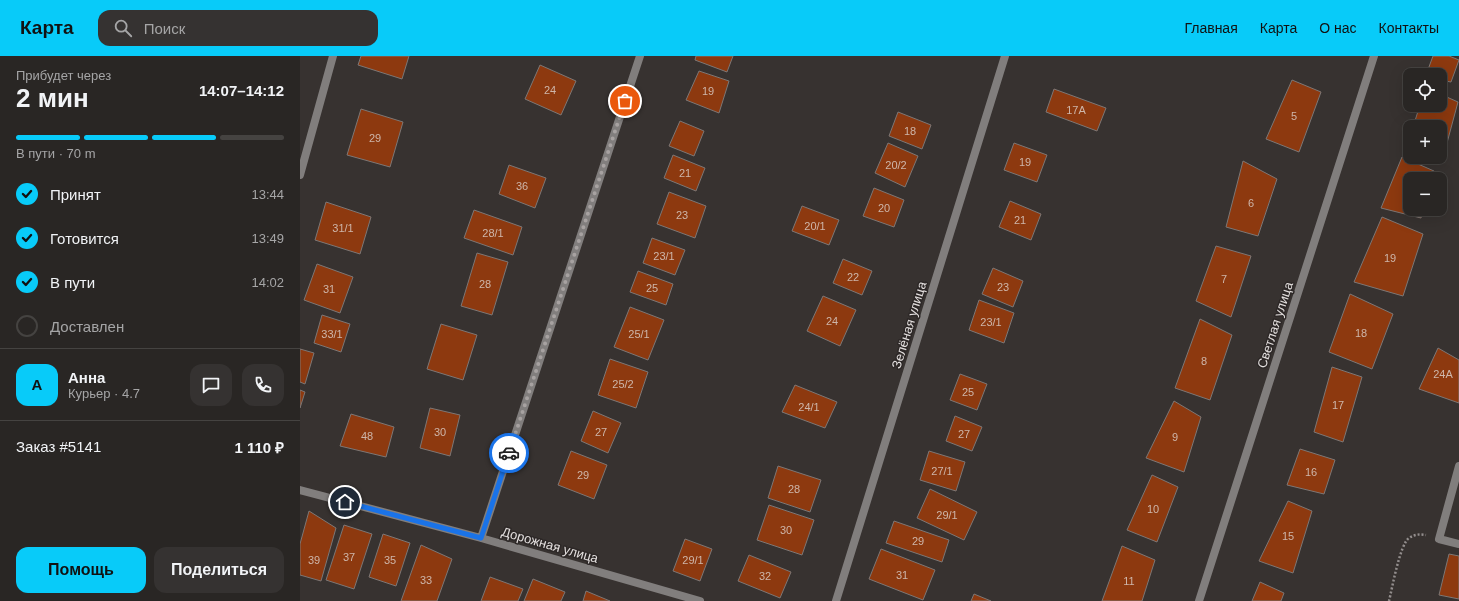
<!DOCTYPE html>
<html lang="ru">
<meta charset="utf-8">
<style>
:root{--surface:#292624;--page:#353231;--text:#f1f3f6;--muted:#a5a5a6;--line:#454341;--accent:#08cbf9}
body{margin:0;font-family:Arial,sans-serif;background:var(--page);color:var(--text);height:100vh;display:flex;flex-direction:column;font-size:15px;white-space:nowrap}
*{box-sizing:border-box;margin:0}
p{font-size:13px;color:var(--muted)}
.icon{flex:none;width:22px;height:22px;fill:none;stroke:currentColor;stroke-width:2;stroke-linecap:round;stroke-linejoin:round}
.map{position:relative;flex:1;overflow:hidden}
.panel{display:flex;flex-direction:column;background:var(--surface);width:300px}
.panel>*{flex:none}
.tools{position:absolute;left:1103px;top:12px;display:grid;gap:8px}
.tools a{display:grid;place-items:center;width:44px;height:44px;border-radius:8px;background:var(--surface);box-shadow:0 4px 16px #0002,0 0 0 1px var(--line);font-size:20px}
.pin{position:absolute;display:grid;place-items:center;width:34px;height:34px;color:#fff;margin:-17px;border:2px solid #fff;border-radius:50%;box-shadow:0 1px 4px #0007}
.courier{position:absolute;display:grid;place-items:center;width:40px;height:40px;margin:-20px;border:3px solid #1a73e8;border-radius:50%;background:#fff;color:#222;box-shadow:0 1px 5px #0007}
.summary em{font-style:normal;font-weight:700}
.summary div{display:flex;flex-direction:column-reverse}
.summary{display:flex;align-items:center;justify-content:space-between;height:68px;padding:0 16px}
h1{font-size:26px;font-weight:700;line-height:30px}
.bar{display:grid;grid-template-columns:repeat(4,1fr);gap:6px 4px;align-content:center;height:48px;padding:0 16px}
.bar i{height:5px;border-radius:3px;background:var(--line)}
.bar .active{background:var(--accent)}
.bar p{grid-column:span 4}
.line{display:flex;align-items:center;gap:10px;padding:0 16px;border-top:1px solid var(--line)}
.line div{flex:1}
.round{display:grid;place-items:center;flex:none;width:42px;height:42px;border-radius:12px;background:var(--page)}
ol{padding:0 16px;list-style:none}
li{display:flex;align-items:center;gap:12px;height:44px}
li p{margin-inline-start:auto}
li .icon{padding:4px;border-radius:50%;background:var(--accent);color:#111;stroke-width:4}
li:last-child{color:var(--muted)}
li i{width:22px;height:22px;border:2px solid var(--line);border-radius:50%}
.button{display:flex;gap:8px;margin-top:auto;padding:8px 16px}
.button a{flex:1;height:46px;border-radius:12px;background:var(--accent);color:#111;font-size:16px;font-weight:700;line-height:46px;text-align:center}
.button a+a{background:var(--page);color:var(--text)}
header{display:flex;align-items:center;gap:24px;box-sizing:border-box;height:56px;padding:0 20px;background:var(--accent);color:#111}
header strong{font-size:19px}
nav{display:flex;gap:22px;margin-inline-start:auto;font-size:14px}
.search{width:280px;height:36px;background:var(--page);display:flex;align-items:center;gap:10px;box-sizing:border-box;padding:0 14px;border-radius:12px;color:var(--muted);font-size:15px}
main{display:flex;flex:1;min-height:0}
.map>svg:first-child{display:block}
.building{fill:#8d390f;stroke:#7d7775}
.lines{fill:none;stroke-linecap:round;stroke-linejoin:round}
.path{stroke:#938e8d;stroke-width:2.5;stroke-dasharray:2 2;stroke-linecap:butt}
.service{stroke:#817e7d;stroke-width:8}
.minor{stroke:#817e7d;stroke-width:8}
.done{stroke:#a7a2a1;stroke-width:4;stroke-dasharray:0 7.2}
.route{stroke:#1a73e8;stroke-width:5}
.labels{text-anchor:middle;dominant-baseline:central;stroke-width:3;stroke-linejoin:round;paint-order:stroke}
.number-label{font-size:11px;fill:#ceb6aa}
.street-label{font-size:13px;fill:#e3dfde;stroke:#2d2827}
</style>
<header>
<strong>Карта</strong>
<div class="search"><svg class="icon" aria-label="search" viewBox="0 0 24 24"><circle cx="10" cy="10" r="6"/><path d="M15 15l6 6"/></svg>Поиск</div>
<nav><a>Главная</a><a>Карта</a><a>О нас</a><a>Контакты</a></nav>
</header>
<main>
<section class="panel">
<div class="summary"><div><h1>2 мин</h1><p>Прибудет через</p></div><em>14:07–14:12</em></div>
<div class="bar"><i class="active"></i><i class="active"></i><i class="active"></i><i></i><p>В пути · 70 m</p></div>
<ol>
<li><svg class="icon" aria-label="check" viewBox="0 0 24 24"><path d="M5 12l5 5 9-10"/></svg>Принят<p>13:44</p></li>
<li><svg class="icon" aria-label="check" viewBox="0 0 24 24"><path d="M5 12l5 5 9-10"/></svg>Готовится<p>13:49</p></li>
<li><svg class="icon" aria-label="check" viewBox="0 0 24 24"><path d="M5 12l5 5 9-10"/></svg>В пути<p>14:02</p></li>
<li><i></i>Доставлен</li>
</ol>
<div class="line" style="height:72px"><b class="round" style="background:var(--accent);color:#111">А</b><div><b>Анна</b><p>Курьер · 4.7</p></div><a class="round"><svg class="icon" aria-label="chat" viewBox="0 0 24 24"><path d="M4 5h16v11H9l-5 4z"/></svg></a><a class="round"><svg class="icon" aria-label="phone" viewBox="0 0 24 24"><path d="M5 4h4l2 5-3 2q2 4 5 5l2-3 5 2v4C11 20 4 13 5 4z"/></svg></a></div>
<div class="line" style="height:52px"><div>Заказ #5141</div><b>1 110 ₽</b></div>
<div class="button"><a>Помощь</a><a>Поделиться</a></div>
</section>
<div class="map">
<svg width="1159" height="545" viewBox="0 0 1159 545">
<rect width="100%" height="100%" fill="#373230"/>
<path class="building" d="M61,0H109L102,23L58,9Z
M396,0H433L427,16L395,4Z
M1133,0H1149L1159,4L1151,26L1140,24V19H1126Z
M240,9L276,25L261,59L225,43Z
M399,15L429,25L419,57L386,44Z
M992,24L1021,36L999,96L966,83Z
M754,33L806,52L797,75L746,56Z
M1140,38L1158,46L1144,98L1140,97V71H1113L1120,49H1140Z
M61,53L103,66L90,111L47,99Z
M598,56L631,69L622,93L589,80Z
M380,65L404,75L394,100L369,90Z
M588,87L618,100L605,131L575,117Z
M714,87L747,99L737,126L704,114Z
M373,99L405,112L396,135L364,122Z
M1102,101L1134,115L1132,123H1110V153H1123L1121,162L1081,152Z
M943,105L977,123L958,180L926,171Z
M209,109L246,122L235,152L199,138Z
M574,132L604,144L594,171L563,160Z
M369,136L406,150L395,182L357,168Z
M710,145L741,158L731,184L699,171Z
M26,146L71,161L60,198L15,184Z
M502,150L539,164L529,189L492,175Z
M174,154L222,171L213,199L164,182Z
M1082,161L1123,178L1103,240L1054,226Z
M352,182L385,194L375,219L343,207Z
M916,190L951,200L931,261L896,245Z
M177,197L208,206L192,259L161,250Z
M543,203L572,215L562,239L533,227Z
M17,208L53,221L40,257L4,244Z
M693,212L723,225L713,251L682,238Z
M338,215L373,228L366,249L330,236Z
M1050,238L1093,258L1072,313L1029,296Z
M523,240L556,254L540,290L507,275Z
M679,244L714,257L704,287L669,274Z
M330,251L364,264L348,304L314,291Z
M22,259L50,268L41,296L14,287Z
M900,263L932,279L910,344L875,332Z
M141,268L177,279L163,324L127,313Z
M1138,292L1159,304V347L1119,333Z
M0,293L14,297L5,328L0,326Z
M310,303L348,316L336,352L298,339Z
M1032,311L1062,321L1043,386L1014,376Z
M660,318L687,328L677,354L650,344Z
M495,329L537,346L525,372L482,356Z
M0,334L5,336L0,352Z
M874,345L901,361L884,416L846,402Z
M130,352L160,359L150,400L120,392Z
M293,355L321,367L308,397L281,385Z
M51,358L94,371L86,401L40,390Z
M655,360L682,371L672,395L646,385Z
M1000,393L1035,404L1024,438L987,429Z
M271,395L307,409L294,443L258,429Z
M629,395L665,406L656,435L620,424Z
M478,410L521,424L510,456L468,442Z
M852,419L878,431L857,486L827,474Z
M630,433L677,456L664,484L617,462Z
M988,445L1012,455L993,517L959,505Z
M469,449L514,464L502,499L457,484Z
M9,455L36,472L21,525L0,519V488Z
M594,465L649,484L642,506L586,487Z
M44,469L72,478L54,533L26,524Z
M83,478L110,487L96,530L69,521Z
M385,483L412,493L400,525L373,515Z
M121,489L152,503L137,545H101Z
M822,490L855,504L842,545H802Z
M581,493L635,514L623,544L569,523Z
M1149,498L1159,500V543L1139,539Z
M449,499L491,516L480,542L438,525Z
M190,521L223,533L218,545H181Z
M233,523L265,536L261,545H224Z
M960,526L984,537L981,545H952Z
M286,535L310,545H283Z
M674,538L691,545H671Z"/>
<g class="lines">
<path class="path" d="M1089,545C1092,533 1100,488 1109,482C1115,478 1120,478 1126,479"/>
<path class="service" d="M1159,410L1139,483L1159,488"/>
<path class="minor" d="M0,119L33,0
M0,434L181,482L400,545
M181,482L340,0
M536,545L705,0
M899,545L1074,0"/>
</g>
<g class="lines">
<path class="done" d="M209,397L325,45"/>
<path class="route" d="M45,446L181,482L209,397"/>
</g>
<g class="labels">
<g class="number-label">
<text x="250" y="34">24</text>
<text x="408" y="35">19</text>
<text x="776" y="54">17А</text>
<text x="994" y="60">5</text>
<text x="610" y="75">18</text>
<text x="75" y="82">29</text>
<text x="725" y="106">19</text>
<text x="596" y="109">20/2</text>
<text x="385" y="117">21</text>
<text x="222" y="130">36</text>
<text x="951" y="147">6</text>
<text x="584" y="152">20</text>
<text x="382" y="159">23</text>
<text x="720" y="164">21</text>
<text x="515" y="170">20/1</text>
<text x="43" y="172">31/1</text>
<text x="193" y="177">28/1</text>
<text x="364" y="200">23/1</text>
<text x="1090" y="202">19</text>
<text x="553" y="221">22</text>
<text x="924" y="223">7</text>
<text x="185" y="228">28</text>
<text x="703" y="231">23</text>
<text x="352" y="232">25</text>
<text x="29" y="233">31</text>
<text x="532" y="265">24</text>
<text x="691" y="266">23/1</text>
<text x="1061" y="277">18</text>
<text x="32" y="278">33/1</text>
<text x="339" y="278">25/1</text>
<text x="904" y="305">8</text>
<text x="1143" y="318">24А</text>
<text x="323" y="328">25/2</text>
<text x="668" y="336">25</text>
<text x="1038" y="349">17</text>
<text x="509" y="351">24/1</text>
<text x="140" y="376">30</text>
<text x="301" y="376">27</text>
<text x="664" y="378">27</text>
<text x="67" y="380">48</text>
<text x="875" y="381">9</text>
<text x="642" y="415">27/1</text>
<text x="1011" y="416">16</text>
<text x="283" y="419">29</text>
<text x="494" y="433">28</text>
<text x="853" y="453">10</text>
<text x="647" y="459">29/1</text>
<text x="486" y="474">30</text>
<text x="988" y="480">15</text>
<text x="618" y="485">29</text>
<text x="49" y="501">37</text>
<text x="14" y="504">39</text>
<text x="90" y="504">35</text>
<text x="393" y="504">29/1</text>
<text x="602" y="519">31</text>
<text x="465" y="520">32</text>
<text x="126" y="524">33</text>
<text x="829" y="525">11</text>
</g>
<g class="street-label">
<text transform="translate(609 269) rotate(-73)">Зелёная улица</text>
<text transform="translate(975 269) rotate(-72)">Светлая улица</text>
<text transform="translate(250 489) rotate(16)">Дорожная улица</text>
</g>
</g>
</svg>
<div class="tools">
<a><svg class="icon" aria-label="locate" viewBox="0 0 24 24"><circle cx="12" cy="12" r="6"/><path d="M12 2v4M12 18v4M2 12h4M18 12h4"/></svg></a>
<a>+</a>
<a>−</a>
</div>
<div class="pin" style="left:325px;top:45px;background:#ea580c"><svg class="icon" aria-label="bag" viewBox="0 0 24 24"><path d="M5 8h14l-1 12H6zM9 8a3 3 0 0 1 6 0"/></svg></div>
<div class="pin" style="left:45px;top:446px;background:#1f2937"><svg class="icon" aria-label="home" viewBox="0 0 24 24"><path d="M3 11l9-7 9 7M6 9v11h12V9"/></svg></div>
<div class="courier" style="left:209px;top:397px"><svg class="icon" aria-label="car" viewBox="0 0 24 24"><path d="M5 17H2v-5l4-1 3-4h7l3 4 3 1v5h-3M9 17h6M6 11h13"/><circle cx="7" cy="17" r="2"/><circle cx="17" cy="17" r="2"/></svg></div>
</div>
</main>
